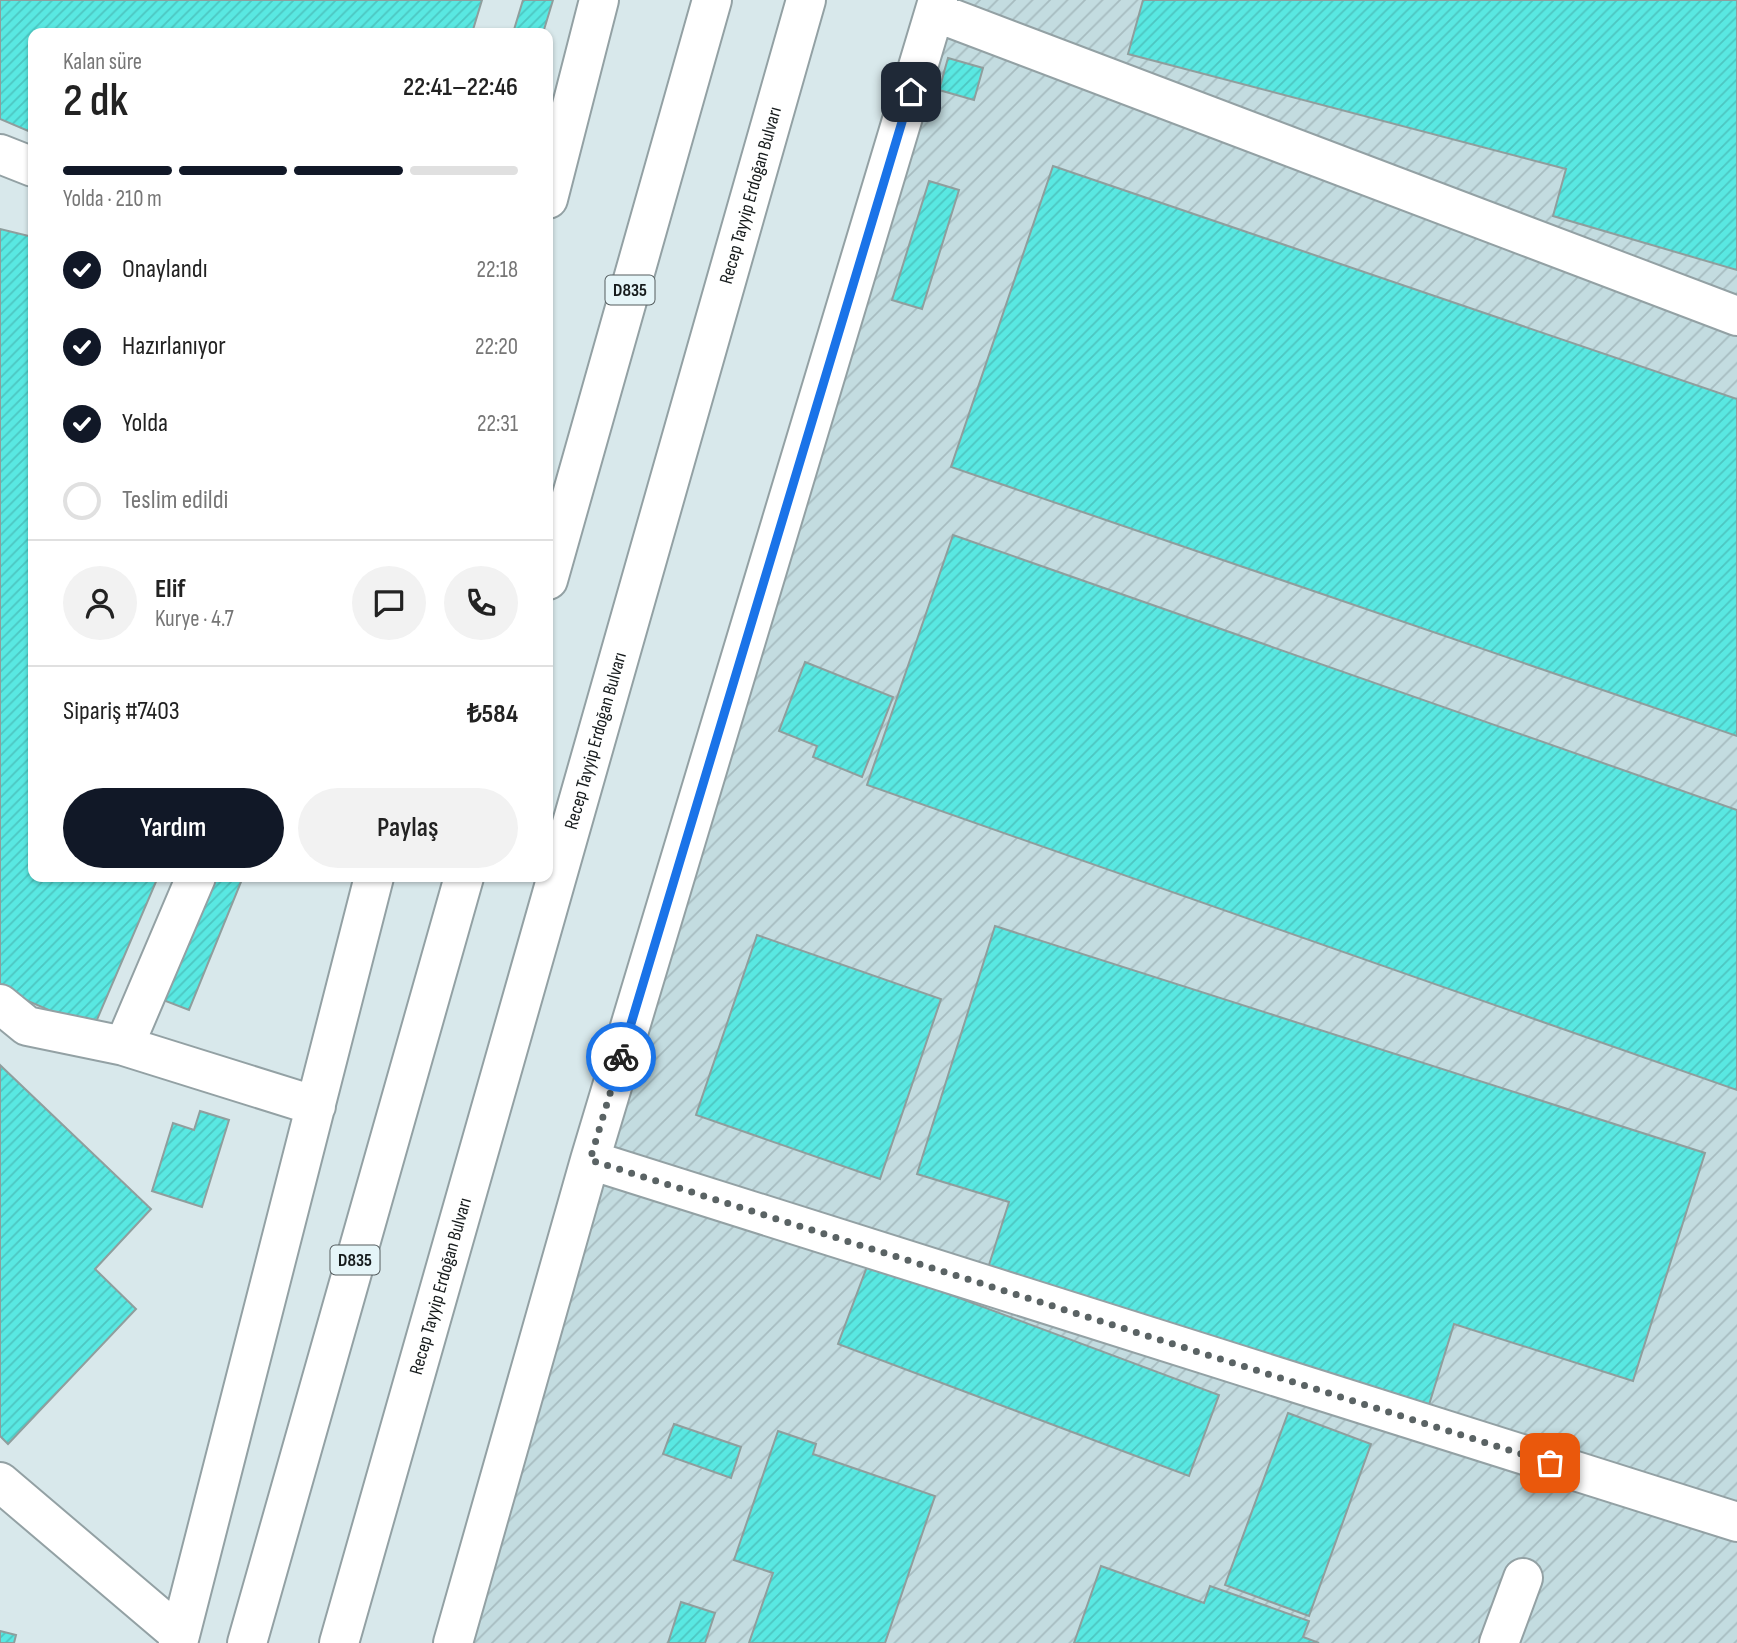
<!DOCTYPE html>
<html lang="tr">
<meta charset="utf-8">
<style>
:root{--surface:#fff;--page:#f2f2f2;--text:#222;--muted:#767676;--line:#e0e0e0;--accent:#111827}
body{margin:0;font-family:"Sofia Sans Condensed",sans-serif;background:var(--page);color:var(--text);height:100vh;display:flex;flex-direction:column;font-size:26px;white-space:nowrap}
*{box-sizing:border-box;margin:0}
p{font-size:23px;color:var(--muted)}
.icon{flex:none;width:38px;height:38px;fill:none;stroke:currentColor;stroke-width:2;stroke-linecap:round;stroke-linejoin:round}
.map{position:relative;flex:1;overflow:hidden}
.panel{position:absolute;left:28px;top:28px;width:525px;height:854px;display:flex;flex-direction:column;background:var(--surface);border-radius:14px;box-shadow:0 2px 5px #0004}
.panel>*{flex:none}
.pin{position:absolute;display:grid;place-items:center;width:60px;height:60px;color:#fff;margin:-30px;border-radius:14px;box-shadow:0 4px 10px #0006}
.courier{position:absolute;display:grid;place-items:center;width:70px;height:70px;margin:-35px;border:5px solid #1a73e8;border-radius:50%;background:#fff;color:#222;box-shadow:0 2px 9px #0007}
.overview em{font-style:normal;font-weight:600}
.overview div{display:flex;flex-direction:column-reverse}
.overview{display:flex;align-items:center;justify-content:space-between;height:119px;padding:0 35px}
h1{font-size:46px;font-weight:600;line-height:52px}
.bar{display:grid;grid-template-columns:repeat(4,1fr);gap:10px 7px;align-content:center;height:84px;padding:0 35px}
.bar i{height:9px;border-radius:5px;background:var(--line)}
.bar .current{background:var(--accent)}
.bar p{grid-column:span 4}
.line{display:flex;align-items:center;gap:18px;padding:0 35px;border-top:2px solid var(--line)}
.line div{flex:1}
.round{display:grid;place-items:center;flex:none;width:74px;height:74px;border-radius:37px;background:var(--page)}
ol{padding:0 35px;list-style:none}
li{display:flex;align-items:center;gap:21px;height:77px}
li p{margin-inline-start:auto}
li .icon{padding:7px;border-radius:50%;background:var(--accent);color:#fff;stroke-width:4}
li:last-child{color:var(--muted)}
li i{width:38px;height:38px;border:4px solid var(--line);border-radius:50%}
.primary-button{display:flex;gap:14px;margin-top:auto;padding:14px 35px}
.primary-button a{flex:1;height:80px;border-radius:42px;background:var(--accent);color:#fff;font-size:28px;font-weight:600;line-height:80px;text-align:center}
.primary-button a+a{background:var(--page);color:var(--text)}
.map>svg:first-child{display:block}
.industrial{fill:url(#industrial-furrows)}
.building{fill:url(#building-hatch);stroke:#8f9e9d;stroke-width:2}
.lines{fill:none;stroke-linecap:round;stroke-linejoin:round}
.minor-casing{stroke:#93a1a4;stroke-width:42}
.highway-casing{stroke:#93a1a4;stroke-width:42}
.minor{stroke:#fff;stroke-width:38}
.highway{stroke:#fff;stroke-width:38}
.done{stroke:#5a6364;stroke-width:7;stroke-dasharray:0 12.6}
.route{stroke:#1a73e8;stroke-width:9}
.labels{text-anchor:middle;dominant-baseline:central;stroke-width:5;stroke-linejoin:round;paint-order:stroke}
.shield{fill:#e5f5f8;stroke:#545c5e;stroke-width:2}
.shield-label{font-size:18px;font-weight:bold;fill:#161b1c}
.street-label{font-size:19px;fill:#161b1c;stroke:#e5f5f8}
</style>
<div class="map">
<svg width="1737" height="1643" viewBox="0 0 1737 1643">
<defs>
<pattern id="industrial-furrows" width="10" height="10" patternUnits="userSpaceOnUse" patternTransform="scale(1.75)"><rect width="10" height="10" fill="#c3dce0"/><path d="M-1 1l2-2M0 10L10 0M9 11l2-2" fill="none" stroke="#a7bcc0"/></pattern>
<pattern id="building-hatch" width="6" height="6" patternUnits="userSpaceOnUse" patternTransform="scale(1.75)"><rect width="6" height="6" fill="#59e8e2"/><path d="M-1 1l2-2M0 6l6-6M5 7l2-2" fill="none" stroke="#4dc6c1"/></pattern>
</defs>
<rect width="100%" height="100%" fill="#d8e8eb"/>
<path class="industrial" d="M939,0H1737V1643H453Z"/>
<path class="building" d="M0,0H482L472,33H33V133L0,119Z
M523,0H553L543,33H513Z
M1143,0H1737V270L1553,216L1566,169L1128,54Z
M948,58L983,68L974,100L939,90Z
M1053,166L1737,399V736L951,467Z
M929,181L959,190L922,309L892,300Z
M0,229L33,237V877H158L93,1029L0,989Z
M953,535L1737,810V1090L867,785Z
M805,662L893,697L862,777L813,757L817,746L779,731Z
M212,877H243L189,1010L163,1000Z
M995,926L1705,1153L1633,1381L1454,1324L1428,1408L988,1268L1009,1202L917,1174Z
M757,935L941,999L880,1179L696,1115Z
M0,1065L151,1209L95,1269L136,1309L8,1444L0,1436Z
M200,1111L229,1120L202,1207L152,1191L173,1123L194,1130Z
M868,1264L1219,1395L1189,1476L838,1344Z
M1288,1413L1371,1444L1309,1616L1225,1585Z
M674,1424L741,1447L731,1478L663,1454Z
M778,1431L816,1444L813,1454L935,1496L885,1643H749L773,1573L734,1560Z
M1101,1566L1204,1603L1210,1586L1309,1621L1303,1637L1319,1643H1074Z
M681,1602L715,1613L705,1643H668Z
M0,1631L16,1635L14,1643H0Z"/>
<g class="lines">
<g class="minor-casing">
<path id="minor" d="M935,12L1737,316
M0,154L33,167
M548,199L599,0
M0,1004L27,1026L124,1046L316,1106
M124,1046L196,877
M590,1160L1737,1522
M0,1482L180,1635
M178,1643L374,877
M453,1643L590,1160L938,0
M1499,1643L1523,1578"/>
</g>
<g class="highway-casing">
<g id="highway">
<path d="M548,580L712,0"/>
<path d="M247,1643L464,877"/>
<path id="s1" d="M339,1643L806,0"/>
</g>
</g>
<use href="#minor" class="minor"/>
<use href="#highway" class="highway"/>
</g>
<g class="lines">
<path class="done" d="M621,1057L590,1160L1550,1463"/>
<path class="route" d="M621,1057L911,92"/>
</g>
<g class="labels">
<g class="shield">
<rect x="605.5" y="275.5" width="49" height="29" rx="5"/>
<rect x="330.5" y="1245.5" width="49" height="29" rx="5"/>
</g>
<g class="shield-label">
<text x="630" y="290">D835</text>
<text x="355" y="1260">D835</text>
</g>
<g class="street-label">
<text stroke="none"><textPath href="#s1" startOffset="1505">Recep Tayyip Erdoğan Bulvarı</textPath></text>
<text stroke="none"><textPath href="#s1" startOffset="938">Recep Tayyip Erdoğan Bulvarı</textPath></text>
<text stroke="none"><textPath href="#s1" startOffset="371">Recep Tayyip Erdoğan Bulvarı</textPath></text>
</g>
</g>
</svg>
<div class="pin" style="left:1550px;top:1463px;background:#ea580c"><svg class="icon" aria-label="bag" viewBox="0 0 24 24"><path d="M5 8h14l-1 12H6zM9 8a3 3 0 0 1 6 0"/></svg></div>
<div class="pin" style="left:911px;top:92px;background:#1f2937"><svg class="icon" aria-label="home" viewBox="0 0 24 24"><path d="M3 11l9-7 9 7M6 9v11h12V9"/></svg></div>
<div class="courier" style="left:621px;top:1057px"><svg class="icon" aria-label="bike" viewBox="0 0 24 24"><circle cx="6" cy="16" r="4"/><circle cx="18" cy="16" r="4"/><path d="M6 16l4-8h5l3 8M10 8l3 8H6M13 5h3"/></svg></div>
<section class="panel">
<div class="overview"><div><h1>2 dk</h1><p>Kalan süre</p></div><em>22:41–22:46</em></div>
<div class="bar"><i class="current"></i><i class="current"></i><i class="current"></i><i></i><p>Yolda · 210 m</p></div>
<ol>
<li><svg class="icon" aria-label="check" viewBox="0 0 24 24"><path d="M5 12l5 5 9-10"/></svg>Onaylandı<p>22:18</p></li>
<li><svg class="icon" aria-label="check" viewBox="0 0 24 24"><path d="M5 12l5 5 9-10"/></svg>Hazırlanıyor<p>22:20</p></li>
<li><svg class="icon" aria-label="check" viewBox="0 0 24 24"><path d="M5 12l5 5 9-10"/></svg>Yolda<p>22:31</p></li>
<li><i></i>Teslim edildi</li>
</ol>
<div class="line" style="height:126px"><a class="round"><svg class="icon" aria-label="person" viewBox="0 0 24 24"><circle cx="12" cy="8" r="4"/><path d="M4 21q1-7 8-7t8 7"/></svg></a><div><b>Elif</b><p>Kurye · 4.7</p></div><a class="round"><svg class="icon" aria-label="chat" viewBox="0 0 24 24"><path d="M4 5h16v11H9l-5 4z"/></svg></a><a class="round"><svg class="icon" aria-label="phone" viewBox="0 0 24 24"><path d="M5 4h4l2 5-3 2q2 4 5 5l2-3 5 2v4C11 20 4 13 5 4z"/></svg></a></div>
<div class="line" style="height:91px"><div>Sipariş #7403</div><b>₺584</b></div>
<div class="primary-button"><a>Yardım</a><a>Paylaş</a></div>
</section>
</div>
